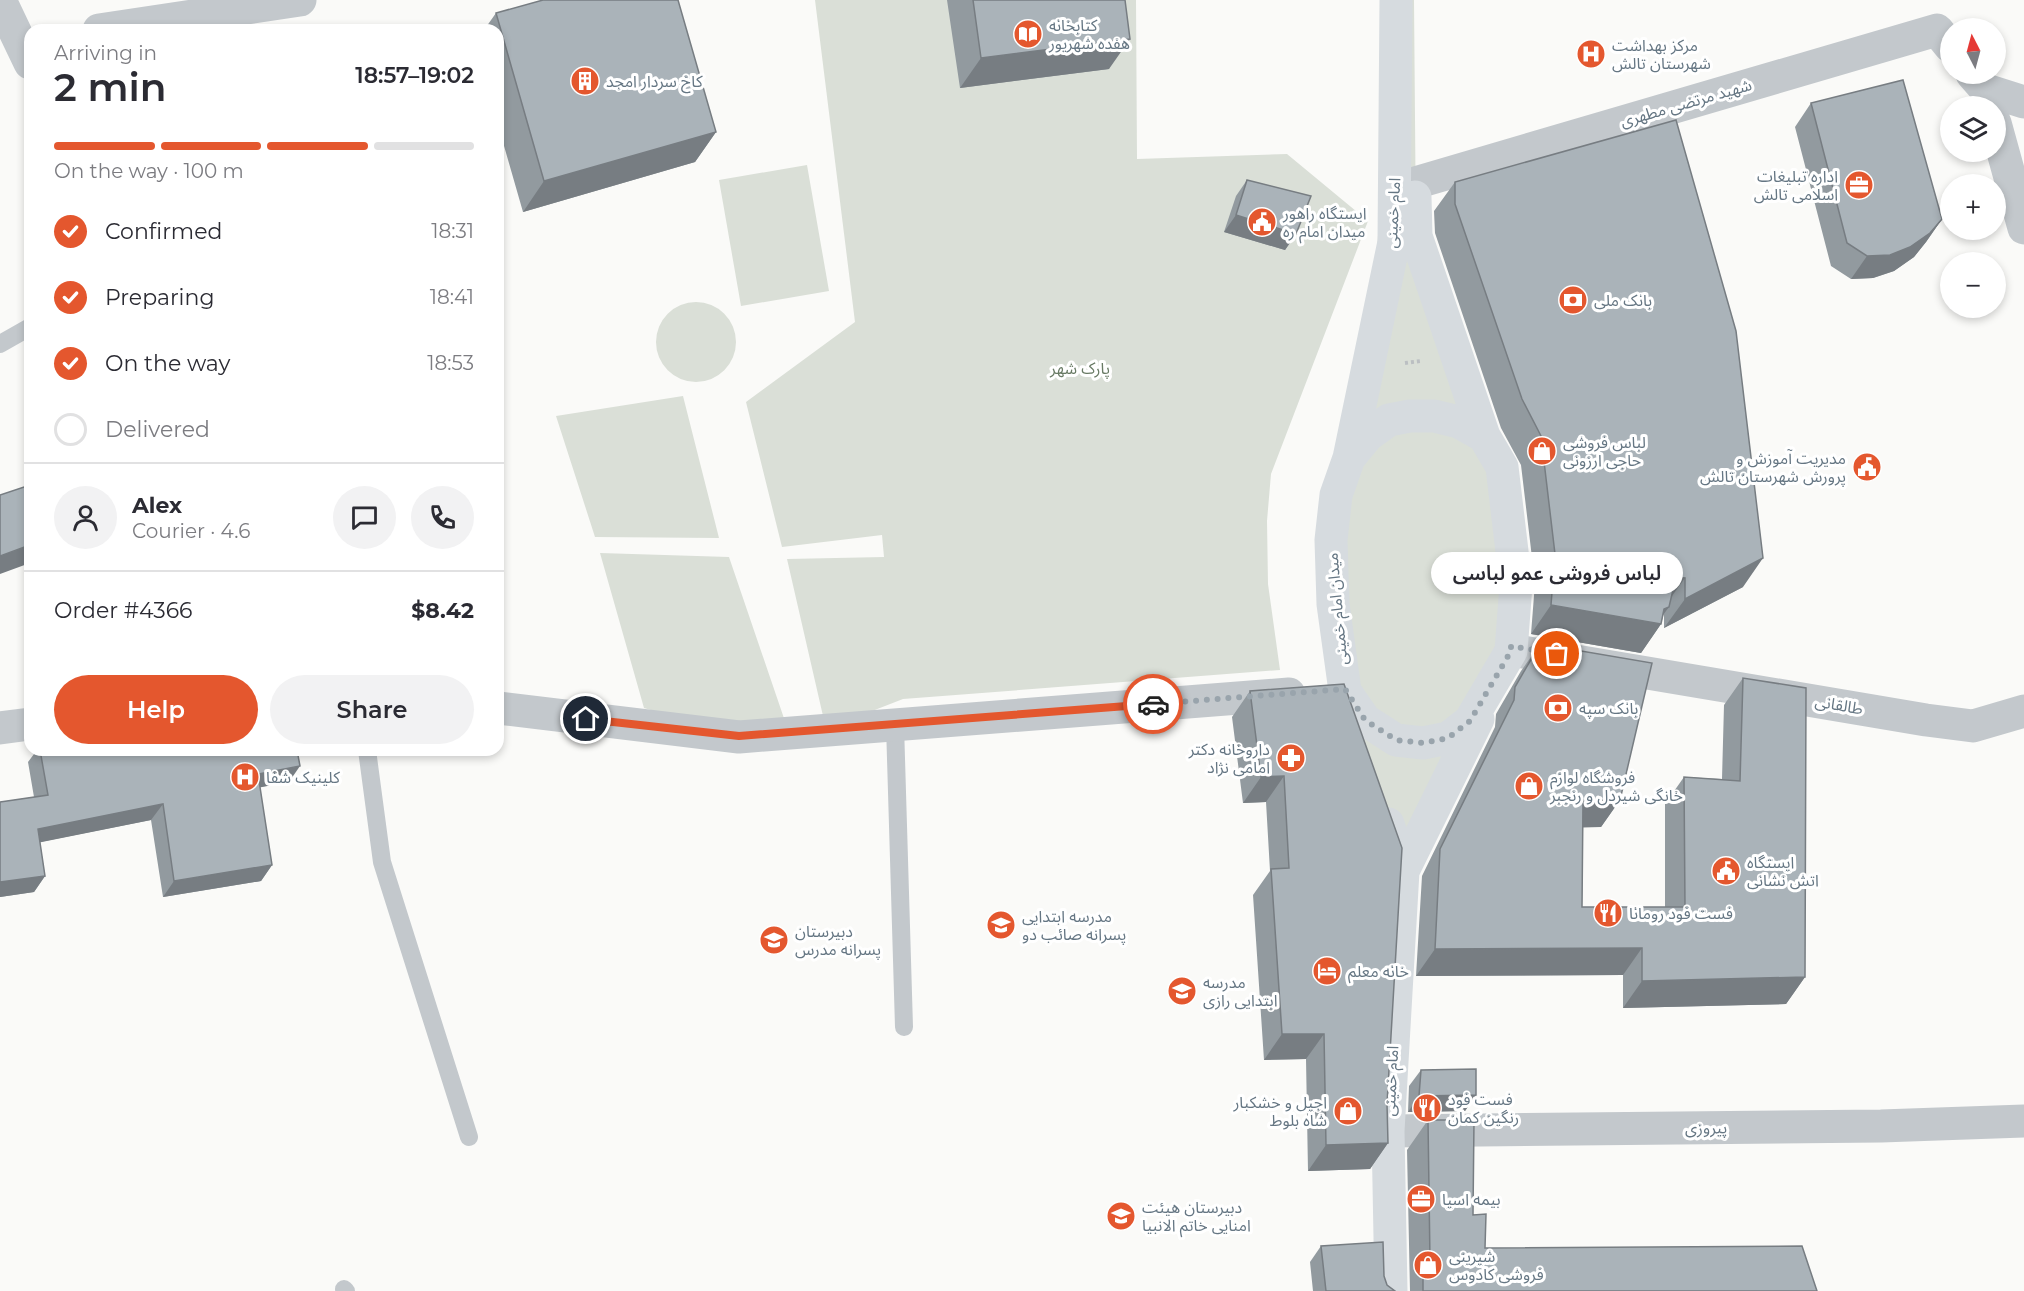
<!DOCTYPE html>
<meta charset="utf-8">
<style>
:root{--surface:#fff;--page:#f2f2f3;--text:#2b2b33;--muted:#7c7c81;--line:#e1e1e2;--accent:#e4572e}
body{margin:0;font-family:Montserrat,"Noto Sans Arabic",sans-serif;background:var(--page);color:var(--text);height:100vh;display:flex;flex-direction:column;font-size:22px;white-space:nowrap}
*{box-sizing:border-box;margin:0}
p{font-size:20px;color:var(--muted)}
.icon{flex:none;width:33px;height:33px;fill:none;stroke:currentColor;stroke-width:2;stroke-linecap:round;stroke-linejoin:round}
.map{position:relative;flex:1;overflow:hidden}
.drawer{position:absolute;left:24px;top:24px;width:480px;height:732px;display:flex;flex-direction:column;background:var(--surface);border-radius:18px;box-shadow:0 3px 9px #0003}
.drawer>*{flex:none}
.needle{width:39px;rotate:354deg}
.buttons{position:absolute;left:1940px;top:18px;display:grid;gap:12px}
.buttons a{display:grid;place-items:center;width:66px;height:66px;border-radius:50%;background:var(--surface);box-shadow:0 3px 9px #0003;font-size:30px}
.pin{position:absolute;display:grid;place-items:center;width:51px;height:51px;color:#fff;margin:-26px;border:3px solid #fff;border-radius:50%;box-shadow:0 2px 6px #0007}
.courier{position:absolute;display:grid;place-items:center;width:60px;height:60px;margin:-30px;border:4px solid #e4572e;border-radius:50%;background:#fff;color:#222;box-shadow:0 2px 8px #0007}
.bubble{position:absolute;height:42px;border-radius:21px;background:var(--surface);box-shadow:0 3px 9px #0003;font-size:20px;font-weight:600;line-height:42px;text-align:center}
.headline em{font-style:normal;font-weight:600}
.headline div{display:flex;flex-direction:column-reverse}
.headline{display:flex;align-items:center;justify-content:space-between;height:102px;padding:0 30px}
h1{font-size:39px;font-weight:600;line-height:45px}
.bar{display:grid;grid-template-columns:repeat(4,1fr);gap:9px 6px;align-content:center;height:72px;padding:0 30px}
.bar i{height:8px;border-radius:4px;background:var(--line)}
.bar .active{background:var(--accent)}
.bar p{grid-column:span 4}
.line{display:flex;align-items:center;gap:15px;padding:0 30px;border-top:2px solid var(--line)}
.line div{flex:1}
.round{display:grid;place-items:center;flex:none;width:63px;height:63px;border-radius:32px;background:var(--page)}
ol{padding:0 30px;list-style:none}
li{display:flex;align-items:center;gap:18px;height:66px}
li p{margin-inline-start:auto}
li .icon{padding:6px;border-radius:50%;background:var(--accent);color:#fff;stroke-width:4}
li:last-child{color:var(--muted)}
li i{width:33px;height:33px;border:3px solid var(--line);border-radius:50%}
.cta{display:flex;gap:12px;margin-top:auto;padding:12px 30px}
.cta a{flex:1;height:69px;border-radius:36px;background:var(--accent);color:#fff;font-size:24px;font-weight:600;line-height:69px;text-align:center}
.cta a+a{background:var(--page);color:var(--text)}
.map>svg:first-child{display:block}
.green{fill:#dadfd7}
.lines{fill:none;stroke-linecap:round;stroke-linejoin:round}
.path{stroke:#bbbfc2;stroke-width:4;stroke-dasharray:3 3;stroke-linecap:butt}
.service{stroke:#c3c8cc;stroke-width:18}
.minor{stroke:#c3c8cc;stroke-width:33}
.tertiary{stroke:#c3c8cc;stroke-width:33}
.secondary{stroke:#d6dbdf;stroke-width:33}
.wall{fill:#929a9f}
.shaded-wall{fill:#777d82}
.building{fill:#aab3b9;stroke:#777d82;stroke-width:1.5}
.done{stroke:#99a4ac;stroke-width:6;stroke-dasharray:0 10.8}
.route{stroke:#e4572e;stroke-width:8}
.labels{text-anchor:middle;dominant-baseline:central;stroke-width:6;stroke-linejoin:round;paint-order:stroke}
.poi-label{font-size:16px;fill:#657683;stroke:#fff;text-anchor:start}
.street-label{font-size:16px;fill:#657683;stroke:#fff}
.park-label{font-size:16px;fill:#687a64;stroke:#fff}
</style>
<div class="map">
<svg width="2024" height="1291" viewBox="0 0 2024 1291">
<rect width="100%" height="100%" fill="#fafaf8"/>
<path class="green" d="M815,0H1136L1137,159L1287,154L1368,221L1271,474L1267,521L1268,584L1280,670L903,699L826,729L787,559L884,557L882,535L782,547L746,402L855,322Z
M1396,0H1414L1416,236L1484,435L1511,644L1403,870L1346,693L1334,604L1368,366Z
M807,165L829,291L741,306L719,180Z
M656 342a40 40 0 1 1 80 0a40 40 0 1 1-80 0Z
M683,396L719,538L595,537L556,416Z
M600,553L729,557L789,733L739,736L644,708Z"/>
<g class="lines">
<path class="path" d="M1405,363L1421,361"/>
<path class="service" d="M0,344L30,327
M895,725L904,1027
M367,750L382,862L469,1137
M344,1289L346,1291"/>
<path class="minor" d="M99,30L300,0
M1972,74L1986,90L2024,102
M1995,123L2024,228
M1415,183L1937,30L1950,46"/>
<path class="tertiary" d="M0,0L30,63
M1511,650L1926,720L1973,726L2024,711
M498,708L739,737L1289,694
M0,728L30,724
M1388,1131L1881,1126L2024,1121"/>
<path class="secondary" d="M1415,197L1416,236L1484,436
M1410,416H1434L1459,422L1484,436L1502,467L1516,585L1511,651L1470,721L1448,738L1423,743L1396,740L1365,720L1345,691L1333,604L1331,540L1336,495L1349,458L1368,435L1389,420Z
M1349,458L1394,242L1396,0
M1388,824L1403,871L1388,1131L1391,1291
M1403,871L1478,719"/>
</g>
<path class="wall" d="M947,0H1125L1109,69L960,88Z
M496,13L716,132L695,162L523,212L498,125V30H484Z
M1811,103L1942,219L1926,242L1914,257L1894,271L1873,278L1851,279L1831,266L1795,127Z
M1247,180L1296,234L1285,250L1224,232L1236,196Z
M1455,182L1743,587L1664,628V613L1661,624L1641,653L1531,634L1535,583L1521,465L1501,428L1435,233L1434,211Z
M1540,644L1620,800L1601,827H1583L1582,907H1665V804L1684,777L1722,779L1724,705L1743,678L1805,977L1786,1004L1623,1008V975L1416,976L1422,876L1495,727L1496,714L1521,671Z
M1344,684L1387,1104L1388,1143L1370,1169L1308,1171L1306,1059L1264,1060L1253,895L1270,871L1266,802L1243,803L1232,717L1250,691Z
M37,750H297L289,782L260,787L272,865L261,881L163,897L151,820L40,842L45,876L34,892L0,897V802L34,797L28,762Z
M1421,1070L1476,1095L1465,1111L1408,1112L1409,1086Z
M1428,1120L1473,1215L1485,1248L1817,1291H1410L1407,1150Z
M1321,1246L1384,1276L1387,1285L1395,1291H1313L1310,1262Z"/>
<path class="shaded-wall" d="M1130,39L1109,69L960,88L981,58Z
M716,132L695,162L523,212L544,181Z
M1236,215L1296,234L1285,250L1224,232Z
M1942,219L1926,242L1914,257L1894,271L1873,278L1851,279L1867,256Z
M30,545V563L0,574V556Z
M1763,558L1743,587L1664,628L1685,599Z
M1676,577L1685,578L1664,607Z
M1551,605L1664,609L1669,607L1657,623L1661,624L1641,653L1531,634Z
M300,766L289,782L246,790L258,774Z
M1284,776L1266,802L1243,803L1261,777Z
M1583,800H1620L1601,827L1564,828Z
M163,804L151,820L27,845L38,829Z
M272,865L261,881L163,897L174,881Z
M45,876L34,892L0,897V882Z
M1642,948L1623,975L1416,976L1435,949Z
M1805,977L1786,1004L1623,1008L1642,981Z
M1282,1034H1324L1306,1059L1264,1060Z
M1476,1095L1465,1111L1408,1112L1419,1096Z
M1388,1143L1370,1169L1308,1171L1326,1145Z"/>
<path class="building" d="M543,0H678L716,132L544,181L496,13Z
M973,0H1125L1130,39L981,58Z
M1903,80L1942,219L1930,233L1910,247L1890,255L1867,256L1847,243L1811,103Z
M1676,120L1736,331L1763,558L1685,599V578L1676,577L1669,607L1664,609L1661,624L1551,605L1555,554L1541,436L1522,399L1455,204V182Z
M1247,180L1311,196L1296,234L1236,215Z
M30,485V545L0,556V495Z
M1540,644L1652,663L1620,800H1583L1582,907H1685L1684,777L1740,781L1743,678L1806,688L1805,977L1642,981V948L1435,949L1440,849L1514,700L1515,687Z
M1344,684L1402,848L1387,1104L1388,1143L1326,1145L1324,1034H1282L1271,869L1289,868L1284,776L1261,777L1250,691Z
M40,750H297L300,766L258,774L272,865L174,881L163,804L38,829L45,876L0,882V802L48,795Z
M1476,1069V1095L1419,1096L1421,1070Z
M1428,1120H1474L1473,1215L1486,1214L1485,1248L1802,1246L1817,1291H1423V1277L1428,1270L1430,1261Z
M1383,1242L1384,1276L1387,1285L1395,1291H1326L1321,1246Z"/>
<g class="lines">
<path class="done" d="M1153,704L1345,689L1365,720L1396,740L1423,743L1448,738L1470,721L1511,651V646L1557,654"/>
<path class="route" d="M586,719L739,736L1153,704"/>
</g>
<defs>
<g id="library-disc" transform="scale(1.5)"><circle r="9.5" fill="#e4572e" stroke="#fff"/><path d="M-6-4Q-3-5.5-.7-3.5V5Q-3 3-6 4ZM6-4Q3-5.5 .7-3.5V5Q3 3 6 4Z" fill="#fff"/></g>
<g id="hospital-disc" transform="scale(1.5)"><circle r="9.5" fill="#e4572e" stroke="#fff"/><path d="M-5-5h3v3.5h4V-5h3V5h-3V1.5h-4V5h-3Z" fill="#fff"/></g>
<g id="building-disc" transform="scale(1.5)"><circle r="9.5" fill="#e4572e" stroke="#fff"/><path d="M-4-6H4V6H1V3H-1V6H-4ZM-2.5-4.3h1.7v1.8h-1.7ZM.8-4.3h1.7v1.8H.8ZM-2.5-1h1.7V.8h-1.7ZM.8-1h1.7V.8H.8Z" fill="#fff"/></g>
<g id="office-disc" transform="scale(1.5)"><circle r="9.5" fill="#e4572e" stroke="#fff"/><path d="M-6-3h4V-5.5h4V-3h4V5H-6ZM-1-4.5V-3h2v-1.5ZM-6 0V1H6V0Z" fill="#fff"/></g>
<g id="civic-disc" transform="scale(1.5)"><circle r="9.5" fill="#e4572e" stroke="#fff"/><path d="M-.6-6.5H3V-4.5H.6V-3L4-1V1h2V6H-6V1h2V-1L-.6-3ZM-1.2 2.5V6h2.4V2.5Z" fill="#fff"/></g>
<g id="bank-disc" transform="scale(1.5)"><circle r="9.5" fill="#e4572e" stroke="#fff"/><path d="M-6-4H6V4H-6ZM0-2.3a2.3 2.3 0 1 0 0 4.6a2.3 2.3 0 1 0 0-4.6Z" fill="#fff"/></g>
<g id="shop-disc" transform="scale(1.5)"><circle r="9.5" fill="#e4572e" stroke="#fff"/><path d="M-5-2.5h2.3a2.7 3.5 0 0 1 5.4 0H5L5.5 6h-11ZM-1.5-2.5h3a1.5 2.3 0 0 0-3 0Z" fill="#fff"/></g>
<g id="pharmacy-disc" transform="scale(1.5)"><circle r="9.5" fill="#e4572e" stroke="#fff"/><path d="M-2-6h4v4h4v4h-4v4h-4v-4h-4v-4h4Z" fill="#fff"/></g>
<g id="restaurant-disc" transform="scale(1.5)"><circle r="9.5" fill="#e4572e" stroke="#fff"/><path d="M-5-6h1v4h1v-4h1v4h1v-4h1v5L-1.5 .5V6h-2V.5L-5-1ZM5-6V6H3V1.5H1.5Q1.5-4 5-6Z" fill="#fff"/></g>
<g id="school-disc" transform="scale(1.5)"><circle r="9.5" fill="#e4572e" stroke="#fff"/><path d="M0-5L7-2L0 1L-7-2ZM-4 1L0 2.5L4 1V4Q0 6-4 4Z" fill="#fff"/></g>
<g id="hotel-disc" transform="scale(1.5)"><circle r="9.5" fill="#e4572e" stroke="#fff"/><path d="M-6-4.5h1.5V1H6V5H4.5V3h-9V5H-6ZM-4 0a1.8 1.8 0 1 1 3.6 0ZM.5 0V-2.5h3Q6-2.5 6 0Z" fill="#fff"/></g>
</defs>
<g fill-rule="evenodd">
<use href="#library-disc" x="1028" y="34"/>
<use href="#hospital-disc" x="1591" y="54"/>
<use href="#building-disc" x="585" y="81"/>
<use href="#office-disc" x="1859" y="185"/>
<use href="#civic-disc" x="1262" y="222"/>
<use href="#bank-disc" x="1573" y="300"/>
<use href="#shop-disc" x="1542" y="451"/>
<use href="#civic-disc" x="1867" y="467"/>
<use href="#bank-disc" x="1558" y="708"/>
<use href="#pharmacy-disc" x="1291" y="758"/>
<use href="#hospital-disc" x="245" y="777"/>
<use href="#shop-disc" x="1529" y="786"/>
<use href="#civic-disc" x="1726" y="871"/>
<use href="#restaurant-disc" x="1608" y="913"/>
<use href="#school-disc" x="1001" y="925"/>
<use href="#school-disc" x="774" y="940"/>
<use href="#hotel-disc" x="1327" y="971"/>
<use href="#school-disc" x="1182" y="991"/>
<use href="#restaurant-disc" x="1427" y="1108"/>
<use href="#shop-disc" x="1348" y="1111"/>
<use href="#office-disc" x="1421" y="1199"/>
<use href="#school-disc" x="1121" y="1216"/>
<use href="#shop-disc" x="1428" y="1265"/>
</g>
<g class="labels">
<g class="poi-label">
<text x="1049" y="25">کتابخانه<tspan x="1049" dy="18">هفده شهریور</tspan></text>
<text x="1612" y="45">مرکز بهداشت<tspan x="1612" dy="18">شهرستان تالش</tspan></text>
<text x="606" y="81">کاخ سردار امجد</text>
<text x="1838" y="176" text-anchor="end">اداره تبلیغات<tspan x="1838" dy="18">اسلامی تالش</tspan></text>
<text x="1283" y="213">ایستگاه راهور<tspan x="1283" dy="18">میدان امام ره</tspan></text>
<text x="1594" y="300">بانک ملی</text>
<text x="1563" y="442">لباس فروشی<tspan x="1563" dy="18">حاجی ارزونی</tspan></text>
<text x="1846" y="458" text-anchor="end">مدیریت آموزش و<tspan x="1846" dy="18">پرورش شهرستان تالش</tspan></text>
<text x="1579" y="708">بانک سپه</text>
<text x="1270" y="749" text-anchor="end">داروخانه دکتر<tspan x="1270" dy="18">امامی نژاد</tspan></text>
<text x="266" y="777">کلینیک شفا</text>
<text x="1550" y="777">فروشگاه لوازم<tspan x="1550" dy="18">خانگی شیردل و رنجبر</tspan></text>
<text x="1747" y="862">ایستگاه<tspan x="1747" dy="18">اتش نشانی</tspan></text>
<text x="1629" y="913">فست فود رومانا</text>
<text x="1022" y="916">مدرسه ابتدایی<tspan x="1022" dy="18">پسرانه صائب دو</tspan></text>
<text x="795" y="931">دبیرستان<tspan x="795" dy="18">پسرانه مدرس</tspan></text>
<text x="1348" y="971">خانه معلم</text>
<text x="1203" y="982">مدرسه<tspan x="1203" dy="18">ابتدایی رازی</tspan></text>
<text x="1448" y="1099">فست فود<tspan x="1448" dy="18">رنگین کمان</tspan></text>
<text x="1327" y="1102" text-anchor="end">اجیل و خشکبار<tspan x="1327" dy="18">شاه بلوط</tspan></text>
<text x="1442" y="1199">بیمه اسیا</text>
<text x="1142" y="1207">دبیرستان هیئت<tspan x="1142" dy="18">امنایی خاتم الانبیا</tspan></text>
<text x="1449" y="1256">شیرینی<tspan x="1449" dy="18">فروشی کادوس</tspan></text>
</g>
<g class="street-label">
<text transform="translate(1686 103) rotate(-16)">شهید مرتضی مطهری</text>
<text transform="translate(1393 213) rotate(-87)">امام خمینی</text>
<text transform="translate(1337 609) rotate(-95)">میدان امام خمینی</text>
<text transform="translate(1839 705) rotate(10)">طالقانی</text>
<text transform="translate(1391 1081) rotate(-87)">امام خمینی</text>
<text transform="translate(1706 1128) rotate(-1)">پیروزی</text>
</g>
<g class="park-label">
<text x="1080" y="368">پارک شهر</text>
</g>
</g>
</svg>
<div class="buttons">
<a><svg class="needle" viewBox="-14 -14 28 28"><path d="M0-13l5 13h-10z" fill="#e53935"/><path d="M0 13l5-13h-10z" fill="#7c7c81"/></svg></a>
<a><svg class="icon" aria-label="layers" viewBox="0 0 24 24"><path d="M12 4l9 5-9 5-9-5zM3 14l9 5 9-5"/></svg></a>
<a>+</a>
<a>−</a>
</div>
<div class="pin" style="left:1557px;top:654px;background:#ea580c"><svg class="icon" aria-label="bag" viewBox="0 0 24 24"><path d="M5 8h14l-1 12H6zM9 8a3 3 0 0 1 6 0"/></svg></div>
<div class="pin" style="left:586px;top:719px;background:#1f2937"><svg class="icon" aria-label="home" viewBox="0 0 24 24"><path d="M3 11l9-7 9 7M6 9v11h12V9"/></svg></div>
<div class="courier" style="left:1153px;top:704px"><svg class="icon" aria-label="car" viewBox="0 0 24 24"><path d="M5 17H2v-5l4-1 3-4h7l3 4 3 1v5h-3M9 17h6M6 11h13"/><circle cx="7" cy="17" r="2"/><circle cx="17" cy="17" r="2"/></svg></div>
<div class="bubble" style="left:1431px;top:552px;width:252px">لباس فروشی عمو لباسی</div>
<section class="drawer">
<div class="headline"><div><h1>2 min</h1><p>Arriving in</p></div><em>18:57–19:02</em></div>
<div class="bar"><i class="active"></i><i class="active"></i><i class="active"></i><i></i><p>On the way · 100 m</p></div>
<ol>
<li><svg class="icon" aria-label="check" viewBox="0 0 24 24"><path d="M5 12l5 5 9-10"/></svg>Confirmed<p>18:31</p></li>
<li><svg class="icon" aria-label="check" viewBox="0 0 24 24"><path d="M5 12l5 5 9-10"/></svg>Preparing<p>18:41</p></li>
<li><svg class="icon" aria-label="check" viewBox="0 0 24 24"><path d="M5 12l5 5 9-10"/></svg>On the way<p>18:53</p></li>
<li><i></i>Delivered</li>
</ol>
<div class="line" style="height:108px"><a class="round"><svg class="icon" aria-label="person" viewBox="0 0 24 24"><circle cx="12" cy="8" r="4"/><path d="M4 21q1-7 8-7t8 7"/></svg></a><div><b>Alex</b><p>Courier · 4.6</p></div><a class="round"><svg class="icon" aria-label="chat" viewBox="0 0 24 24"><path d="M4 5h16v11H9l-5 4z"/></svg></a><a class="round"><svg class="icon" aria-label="phone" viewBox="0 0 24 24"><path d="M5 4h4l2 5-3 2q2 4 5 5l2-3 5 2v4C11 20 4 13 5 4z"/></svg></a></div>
<div class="line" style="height:78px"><div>Order #4366</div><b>$8.42</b></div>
<div class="cta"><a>Help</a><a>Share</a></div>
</section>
</div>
